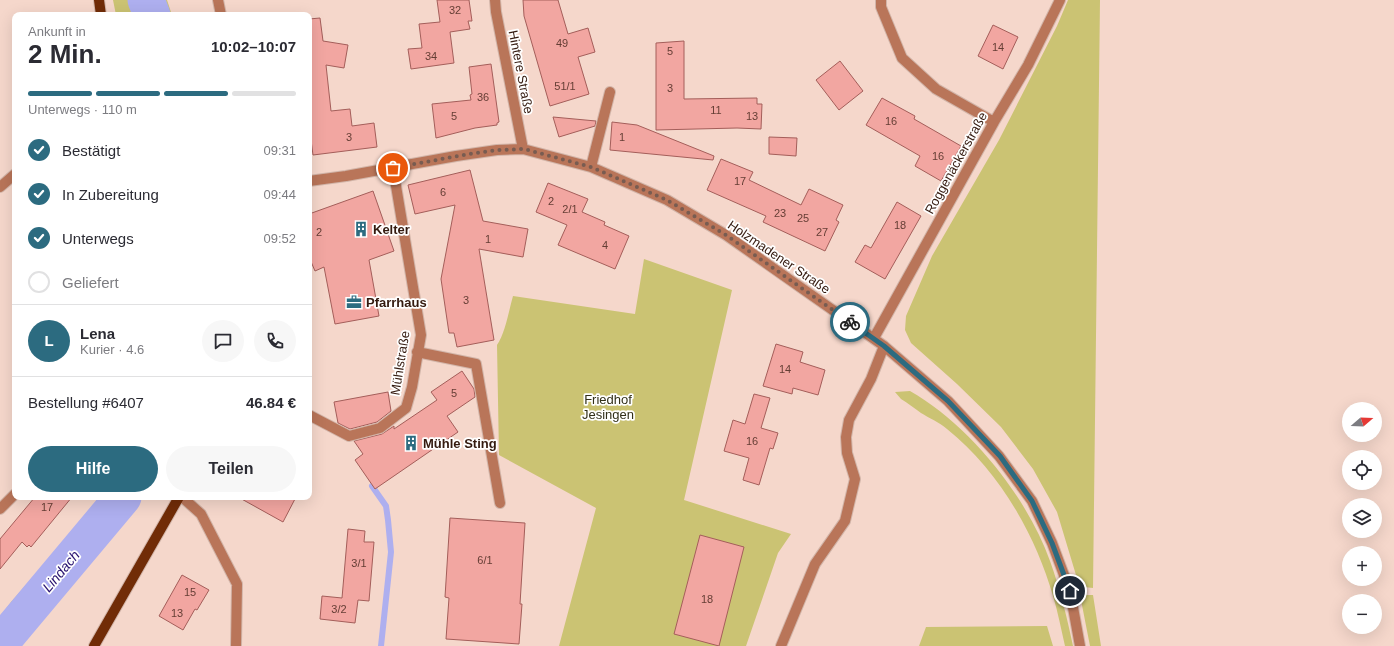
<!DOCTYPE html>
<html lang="de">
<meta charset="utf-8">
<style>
:root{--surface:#fff;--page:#f7f7f7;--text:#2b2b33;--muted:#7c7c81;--line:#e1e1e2;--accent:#2c6b80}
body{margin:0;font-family:Arial,sans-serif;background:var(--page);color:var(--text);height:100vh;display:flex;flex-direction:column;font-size:15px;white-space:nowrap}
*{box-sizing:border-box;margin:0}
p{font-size:13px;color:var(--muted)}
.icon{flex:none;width:22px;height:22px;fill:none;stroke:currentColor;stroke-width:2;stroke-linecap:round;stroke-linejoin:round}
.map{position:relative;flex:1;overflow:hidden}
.details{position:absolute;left:12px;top:12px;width:300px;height:488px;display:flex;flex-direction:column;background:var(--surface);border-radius:8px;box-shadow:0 4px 16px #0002}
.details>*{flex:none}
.needle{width:26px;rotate:71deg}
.tools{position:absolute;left:1342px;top:402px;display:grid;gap:8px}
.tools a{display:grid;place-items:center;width:40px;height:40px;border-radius:50%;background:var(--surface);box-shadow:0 4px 16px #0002;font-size:20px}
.pin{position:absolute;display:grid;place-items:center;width:34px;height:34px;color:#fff;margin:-17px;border:2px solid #fff;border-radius:50%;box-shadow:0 1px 4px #0007}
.courier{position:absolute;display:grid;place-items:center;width:40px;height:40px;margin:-20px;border:3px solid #2c6b80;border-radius:50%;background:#fff;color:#222;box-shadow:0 1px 5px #0007}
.summary em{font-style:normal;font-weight:600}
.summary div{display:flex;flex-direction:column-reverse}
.summary{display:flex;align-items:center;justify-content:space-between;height:68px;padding:0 16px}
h1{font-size:26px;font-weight:600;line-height:30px}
.bar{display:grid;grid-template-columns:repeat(4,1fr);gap:6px 4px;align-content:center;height:48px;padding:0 16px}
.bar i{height:5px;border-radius:3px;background:var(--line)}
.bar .current{background:var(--accent)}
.bar p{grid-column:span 4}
.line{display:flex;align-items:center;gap:10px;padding:0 16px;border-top:1px solid var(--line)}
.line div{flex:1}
.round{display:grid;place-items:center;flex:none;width:42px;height:42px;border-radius:21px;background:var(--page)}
ol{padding:0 16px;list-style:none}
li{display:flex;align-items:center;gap:12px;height:44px}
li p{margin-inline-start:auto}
li .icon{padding:4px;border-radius:50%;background:var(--accent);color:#fff;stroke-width:4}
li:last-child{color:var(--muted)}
li i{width:22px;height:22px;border:2px solid var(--line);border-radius:50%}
.primary-button{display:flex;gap:8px;margin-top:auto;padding:8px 16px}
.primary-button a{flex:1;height:46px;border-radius:24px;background:var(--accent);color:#fff;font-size:16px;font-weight:600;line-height:46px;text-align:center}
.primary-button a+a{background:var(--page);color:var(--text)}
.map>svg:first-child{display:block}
.green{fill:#cbc373}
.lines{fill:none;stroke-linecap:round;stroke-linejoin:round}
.stream{stroke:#aeafef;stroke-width:6}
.river{stroke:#aeafef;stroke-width:37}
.building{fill:#f2a6a1;stroke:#a45e5a}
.minor-casing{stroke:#d2b5a9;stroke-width:12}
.major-casing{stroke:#d2b5a9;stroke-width:12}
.minor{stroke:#b97559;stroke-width:10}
.major{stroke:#712c07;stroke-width:10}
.done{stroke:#785c51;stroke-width:4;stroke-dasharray:0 7.2}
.route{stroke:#2c6b80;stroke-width:5}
.labels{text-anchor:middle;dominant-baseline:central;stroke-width:3.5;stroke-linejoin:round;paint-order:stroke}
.number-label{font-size:11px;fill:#643d34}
.street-label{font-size:13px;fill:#341a0f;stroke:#fff}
.poi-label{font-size:13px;font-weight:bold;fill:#341a0f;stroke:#fff;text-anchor:start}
.park-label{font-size:13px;fill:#312f18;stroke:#fff}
.water-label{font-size:14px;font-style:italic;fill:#28126f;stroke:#fff}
</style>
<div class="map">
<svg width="1394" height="646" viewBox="0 0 1394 646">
<rect width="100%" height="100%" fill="#f5d7cb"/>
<path class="green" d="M113,0H167L172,15H116Z
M1068,0H1100L1093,588L1084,587L1079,585L1057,512L1033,469L1001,427L957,384L911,343L905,330L906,316L932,256L999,140L1057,26Z
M644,259L732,290L684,500L791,534L778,553L746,646H559L596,508L499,455L497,345C505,334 509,310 513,296L635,314Z
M910,391C970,425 1027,497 1050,561C1060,589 1067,617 1073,646H1065C1061,629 1058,612 1053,596C1035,533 998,470 947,429C939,422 929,418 921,413C914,408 908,403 901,399L895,392Z
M104,497H117L0,637V617L11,602Z
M1080,595H1093L1101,646H1090Z
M1047,626L1053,646H919L926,627Z"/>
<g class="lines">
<path class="stream" d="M372,486L386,506L388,520L391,552L381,646"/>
<path class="river" d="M146,0L152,15
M0,646L4,639L123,497"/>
</g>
<path class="building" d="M437,0H469L472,21H468L470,29L450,32L454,63L411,69L408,49L422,48L419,24L440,22Z
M523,0H558L568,34L588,28L595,52L578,57L589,94L550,106L524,16Z
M320,18L323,41L348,45L344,68L326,65L331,111L350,109L352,126L374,123L377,147L313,155L309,125V19Z
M993,25L1018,37L1003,69L978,56Z
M684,41V99L757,98V104H762L761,129L737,128L656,130V43Z
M840,61L863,91L839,110L816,80Z
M491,64L499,122L497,123V125L475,128L436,138L432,104L471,100L470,95L472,94L469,67Z
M882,98L915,116L914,119L961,146L941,181L915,166L920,156L866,125Z
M553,117L596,121L595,126L559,137Z
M612,122L637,125L714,156L713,160L610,150Z
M769,137L797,138L796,156L769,154Z
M721,159L753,172L749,180L801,205L809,189L843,205L836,220L839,222L825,251L763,222L766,216L707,190Z
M470,170L483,221L528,229L523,257L479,249L494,340L457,347L454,333H449L441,279L455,205L415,214L408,185Z
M548,183L588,199L582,212L605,222L604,225L629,236L615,269L558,245L567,225L536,212Z
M373,191L394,251L369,260L379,316L335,324L324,267L315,271L309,257V214Z
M897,202L921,216L885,279L855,262L865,245L871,248Z
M776,344L803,352L800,362L825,370L818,395L793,388L792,394L763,386Z
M462,371L474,389L475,397L447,416L458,432L375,489L355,460L363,454L354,441L382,434L394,426V429L437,400L431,392Z
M388,392L391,411L377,422L350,429L338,423L334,402Z
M754,394L770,398L761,428L778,433L773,449L770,448L759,485L743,480L749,458L724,451L733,420L745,424Z
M35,497H72L31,547L29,545L27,547L22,542L0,569V539Z
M238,497H296L283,522Z
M450,518L525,523L520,604H522L519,644L446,639L449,598L445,597Z
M348,529L365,531L364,542H374L369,601L358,600L355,623L320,619L322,596L342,598Z
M700,535L744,547L719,646L674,634Z
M182,575L209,590L197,610L195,609L183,630L159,616Z"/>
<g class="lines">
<g class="minor-casing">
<path id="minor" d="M218,0L221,15
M495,0L496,12L523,149
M881,0V7L902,58L936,89L994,122
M591,167L610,92
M309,181L346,176L456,156L497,150L523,149L591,167L667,200L726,235L884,346L948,401L999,456L1032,501L1052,543L1070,591L1080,646
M0,187L15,174
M874,338L994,122L1028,65L1060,0
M417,352L476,364L500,503
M309,415L349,436L380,428L406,408L412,387L421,335L393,168
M182,497L201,514L237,584L236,646
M0,509L15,494
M781,646L815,564L845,521L855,479L847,453L846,437L849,420L871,379L884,346"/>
</g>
<g class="major-casing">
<path id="major" d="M99,0L101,15
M94,646L179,497"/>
</g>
<use href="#minor" class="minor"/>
<use href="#major" class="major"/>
</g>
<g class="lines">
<path class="done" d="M393,168L469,154L497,150L524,149L591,167L667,200L726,235L850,322"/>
<path class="route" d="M850,322L884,346L948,401L1000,456L1032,501L1052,543L1070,591"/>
</g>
<defs>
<g id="building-bare" transform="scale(1.2)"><path d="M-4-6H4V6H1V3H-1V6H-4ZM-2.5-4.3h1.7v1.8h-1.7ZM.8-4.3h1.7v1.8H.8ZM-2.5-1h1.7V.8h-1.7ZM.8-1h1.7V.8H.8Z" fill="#2c6b80" stroke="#fff" stroke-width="2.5" paint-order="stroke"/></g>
<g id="office-bare" transform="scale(1.2)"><path d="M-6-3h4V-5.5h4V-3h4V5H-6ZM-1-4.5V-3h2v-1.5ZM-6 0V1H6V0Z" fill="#2c6b80" stroke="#fff" stroke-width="2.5" paint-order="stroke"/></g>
</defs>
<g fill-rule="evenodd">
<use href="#building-bare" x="361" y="229"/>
<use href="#office-bare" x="354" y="302"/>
<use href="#building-bare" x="411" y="443"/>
</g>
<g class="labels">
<g class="number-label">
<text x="455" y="10">32</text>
<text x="562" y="43">49</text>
<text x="998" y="47">14</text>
<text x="670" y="51">5</text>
<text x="431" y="56">34</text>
<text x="565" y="86">51/1</text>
<text x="670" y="88">3</text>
<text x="483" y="97">36</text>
<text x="716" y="110">11</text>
<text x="454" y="116">5</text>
<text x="752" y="116">13</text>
<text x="891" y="121">16</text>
<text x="349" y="137">3</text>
<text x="622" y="137">1</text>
<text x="938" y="156">16</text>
<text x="740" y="181">17</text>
<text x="443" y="192">6</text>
<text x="551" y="201">2</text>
<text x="570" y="209">2/1</text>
<text x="780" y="213">23</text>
<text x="803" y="218">25</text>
<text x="900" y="225">18</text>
<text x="319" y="232">2</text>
<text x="822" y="232">27</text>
<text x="488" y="239">1</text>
<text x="605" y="245">4</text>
<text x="466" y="300">3</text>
<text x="785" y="369">14</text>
<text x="454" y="393">5</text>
<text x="752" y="441">16</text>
<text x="47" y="507">17</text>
<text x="485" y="560">6/1</text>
<text x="359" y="563">3/1</text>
<text x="190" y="592">15</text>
<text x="707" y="599">18</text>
<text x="339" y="609">3/2</text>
<text x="177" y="613">13</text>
</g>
<g class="street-label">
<text transform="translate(521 72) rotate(79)">Hintere Straße</text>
<text transform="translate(956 163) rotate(-61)">Roggenäckerstraße</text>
<text transform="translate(779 257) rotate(34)">Holzmadener Straße</text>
<text transform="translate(400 363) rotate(-81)">Mühlstraße</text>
</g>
<g class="poi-label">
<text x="373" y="229">Kelter</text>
<text x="366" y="302">Pfarrhaus</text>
<text x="423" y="443">Mühle Sting</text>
</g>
<g class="park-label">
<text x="608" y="399">Friedhof<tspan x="608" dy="15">Jesingen</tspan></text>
</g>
<g class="water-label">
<text transform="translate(61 571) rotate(-50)">Lindach</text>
</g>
</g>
</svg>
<div class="tools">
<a><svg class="needle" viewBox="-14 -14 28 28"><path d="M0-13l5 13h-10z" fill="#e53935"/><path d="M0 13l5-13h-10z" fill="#7c7c81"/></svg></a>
<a><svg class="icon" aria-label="locate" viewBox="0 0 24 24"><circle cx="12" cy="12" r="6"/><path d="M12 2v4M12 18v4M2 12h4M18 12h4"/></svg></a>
<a><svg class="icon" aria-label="layers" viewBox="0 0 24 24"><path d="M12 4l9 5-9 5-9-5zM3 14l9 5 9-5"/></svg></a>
<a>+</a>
<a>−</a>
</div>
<div class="pin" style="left:393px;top:168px;background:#ea580c"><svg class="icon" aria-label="bag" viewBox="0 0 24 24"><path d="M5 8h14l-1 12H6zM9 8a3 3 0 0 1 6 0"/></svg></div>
<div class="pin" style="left:1070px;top:591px;background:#1f2937"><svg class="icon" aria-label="home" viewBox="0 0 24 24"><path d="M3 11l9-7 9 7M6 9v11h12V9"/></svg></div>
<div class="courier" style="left:850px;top:322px"><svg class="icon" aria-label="bike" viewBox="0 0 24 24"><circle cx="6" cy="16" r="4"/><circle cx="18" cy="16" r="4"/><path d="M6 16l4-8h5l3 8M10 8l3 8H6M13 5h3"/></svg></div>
<section class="details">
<div class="summary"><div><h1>2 Min.</h1><p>Ankunft in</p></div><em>10:02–10:07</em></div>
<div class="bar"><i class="current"></i><i class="current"></i><i class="current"></i><i></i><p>Unterwegs · 110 m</p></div>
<ol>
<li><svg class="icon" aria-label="check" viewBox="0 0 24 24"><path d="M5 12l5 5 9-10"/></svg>Bestätigt<p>09:31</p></li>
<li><svg class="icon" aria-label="check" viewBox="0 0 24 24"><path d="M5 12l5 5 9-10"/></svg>In Zubereitung<p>09:44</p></li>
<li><svg class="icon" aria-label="check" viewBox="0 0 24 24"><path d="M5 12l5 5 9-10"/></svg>Unterwegs<p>09:52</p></li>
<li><i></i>Geliefert</li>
</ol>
<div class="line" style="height:72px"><b class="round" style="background:var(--accent);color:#fff">L</b><div><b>Lena</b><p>Kurier · 4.6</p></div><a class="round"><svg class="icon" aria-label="chat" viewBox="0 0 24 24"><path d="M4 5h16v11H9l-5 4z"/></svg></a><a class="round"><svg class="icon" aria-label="phone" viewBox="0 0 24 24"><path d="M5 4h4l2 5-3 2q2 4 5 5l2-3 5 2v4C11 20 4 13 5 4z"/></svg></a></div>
<div class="line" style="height:52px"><div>Bestellung #6407</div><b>46.84 €</b></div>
<div class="primary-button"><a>Hilfe</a><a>Teilen</a></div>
</section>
</div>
